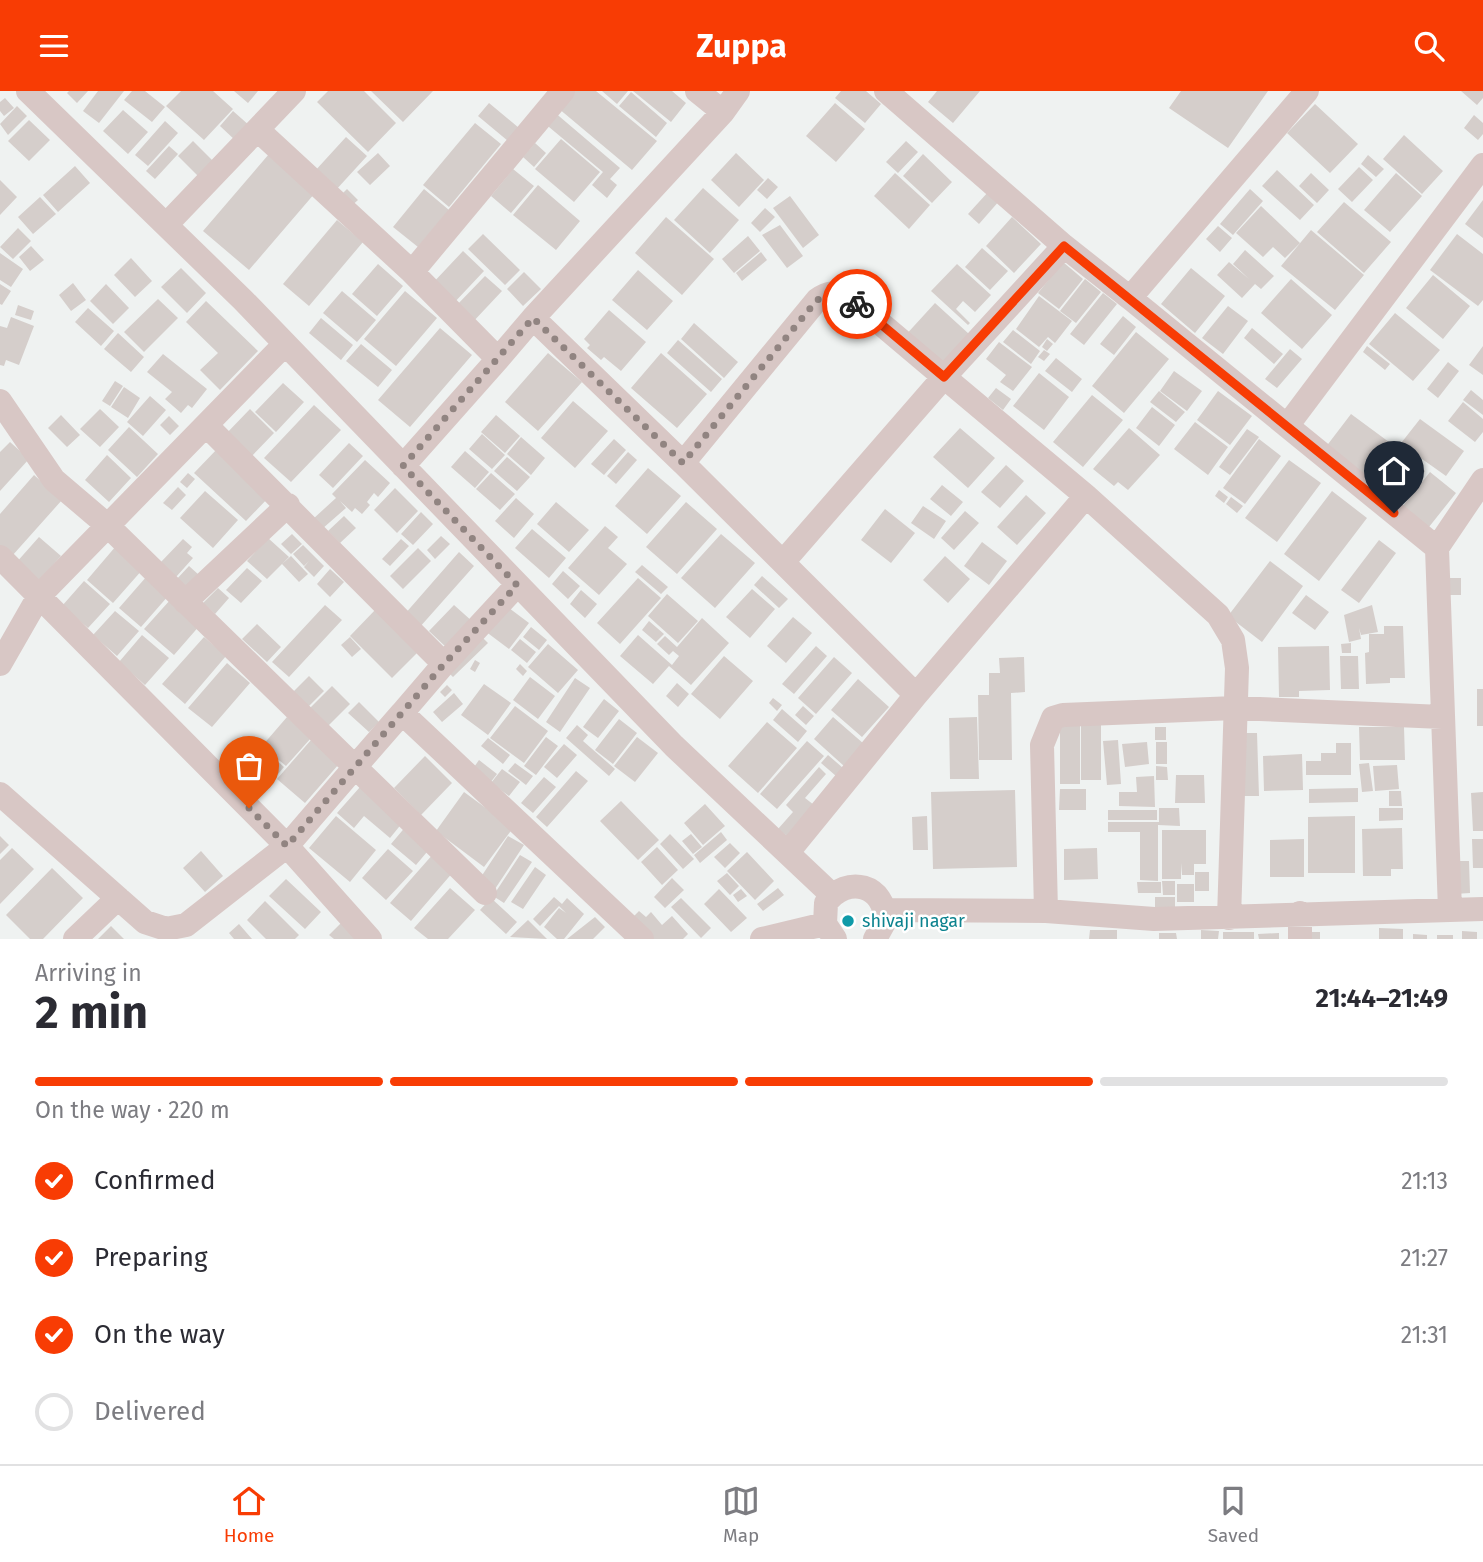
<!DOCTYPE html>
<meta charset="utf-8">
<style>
:root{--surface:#fff;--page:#f7f7f7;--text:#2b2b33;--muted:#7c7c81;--line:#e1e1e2;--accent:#f83c04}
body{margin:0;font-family:"Fira Sans",sans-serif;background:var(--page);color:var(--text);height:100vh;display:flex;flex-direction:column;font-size:26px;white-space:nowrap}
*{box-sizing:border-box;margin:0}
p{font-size:23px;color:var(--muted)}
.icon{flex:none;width:38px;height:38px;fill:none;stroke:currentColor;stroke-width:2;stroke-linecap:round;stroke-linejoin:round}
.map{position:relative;height:848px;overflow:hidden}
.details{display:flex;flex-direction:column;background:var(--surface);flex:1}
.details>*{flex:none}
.pin{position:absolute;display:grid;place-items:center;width:60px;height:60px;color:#fff;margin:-72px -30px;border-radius:50% 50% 50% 0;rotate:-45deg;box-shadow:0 0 7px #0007}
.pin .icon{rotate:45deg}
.courier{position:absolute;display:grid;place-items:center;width:70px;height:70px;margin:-35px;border:5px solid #f83c04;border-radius:50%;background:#fff;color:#222;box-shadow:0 2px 9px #0007}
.summary em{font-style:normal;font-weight:700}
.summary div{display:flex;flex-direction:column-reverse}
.summary{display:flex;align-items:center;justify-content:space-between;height:119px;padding:0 35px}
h1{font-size:46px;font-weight:700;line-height:52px}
.bar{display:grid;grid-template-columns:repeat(4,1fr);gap:10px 7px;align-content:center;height:84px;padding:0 35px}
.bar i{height:9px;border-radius:5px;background:var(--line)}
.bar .current{background:var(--accent)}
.bar p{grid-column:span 4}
ol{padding:0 35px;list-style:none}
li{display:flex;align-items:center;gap:21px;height:77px}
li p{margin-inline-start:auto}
li .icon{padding:7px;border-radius:50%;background:var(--accent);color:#fff;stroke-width:4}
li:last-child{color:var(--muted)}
li i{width:38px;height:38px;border:4px solid var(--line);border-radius:50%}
header{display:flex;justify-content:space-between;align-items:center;height:91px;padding:0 35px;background:var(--accent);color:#fff;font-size:32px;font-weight:700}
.tabs{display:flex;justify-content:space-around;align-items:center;height:98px;border-top:2px solid var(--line);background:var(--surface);font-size:19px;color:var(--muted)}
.tabs a{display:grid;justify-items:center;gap:4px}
.tabs .current{color:var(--accent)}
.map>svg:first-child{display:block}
.building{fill:#d5cecb}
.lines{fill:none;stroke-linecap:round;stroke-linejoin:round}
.minor{stroke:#d8c7c5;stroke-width:24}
.done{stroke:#918481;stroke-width:7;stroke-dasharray:0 12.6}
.route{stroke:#f83c04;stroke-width:9}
.culture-dot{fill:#0f9aa8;stroke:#fff;stroke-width:2.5}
.labels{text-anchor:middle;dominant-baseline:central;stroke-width:5;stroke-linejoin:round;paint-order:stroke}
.culture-label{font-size:18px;fill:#0d838f;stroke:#fff;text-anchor:start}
</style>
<header><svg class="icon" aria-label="menu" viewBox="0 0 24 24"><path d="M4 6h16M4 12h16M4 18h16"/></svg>Zuppa<svg class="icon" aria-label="search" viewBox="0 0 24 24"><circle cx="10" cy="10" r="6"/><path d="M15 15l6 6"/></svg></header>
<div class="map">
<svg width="1483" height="848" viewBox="0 0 1483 848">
<rect width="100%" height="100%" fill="#eff2f1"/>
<path class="building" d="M69,0H88L77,12L67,2Z
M98,0H124L99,32L83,20Z
M132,0H145L165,16L152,31L124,9Z
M181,0H213L233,18L204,49L166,15Z
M234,0H258L248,12Z
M328,0H364L396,32L368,61L317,11Z
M371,0H433L403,31Z
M572,0H596L657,50L632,79L558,17Z
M602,0H628L617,13Z
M633,0H672L686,12L671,31Z
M841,0H866L881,13L865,32L835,7Z
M937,0H980L953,32L928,11Z
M1181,0H1268L1228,57L1169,17Z
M1461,0H1483V7L1477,14Z
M631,1L667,32L656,46L619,15Z
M5,7L14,17L4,25L0,20V11Z
M489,12L519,37L508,50L478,25Z
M835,12L865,38L836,71L806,45Z
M1315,13L1358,53L1330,82L1287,42Z
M17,15L27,25L8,44L0,33Z
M123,19L148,41L128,63L103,40Z
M233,20L250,35L236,50L220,35Z
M553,20L620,77L610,88L617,94L607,107L592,94L603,81L543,31Z
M1474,24L1483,32V43L1478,49L1464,37Z
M29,29L50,49L29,70L8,50Z
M165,30L178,42L148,75L135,64Z
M475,32L501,53L449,116L423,94Z
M1404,44L1443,80L1422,103L1383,68Z
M346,46L367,65L335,100L314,81Z
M561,48L600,81L574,111L535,78Z
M193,50L213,70L198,85L178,65Z
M906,50L918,61L898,82L886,71Z
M535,52L546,62L534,76L523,66Z
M169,55L178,63L155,88L146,80Z
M378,62L390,75L370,94L357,81Z
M736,62L764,89L739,116L711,89Z
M269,63L315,102L249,179L203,140Z
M923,63L952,91L932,112L903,85Z
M1368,64L1384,78L1376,86L1361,73Z
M75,75L90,92L58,121L43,104Z
M1359,76L1373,89L1352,111L1338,98Z
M513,78L534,95L511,122L491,105Z
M1277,79L1314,114L1300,129L1262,95Z
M895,82L930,114L909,138L874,105Z
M1311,82L1329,99L1317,112L1299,95Z
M1396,82L1422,105L1390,141L1364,119Z
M768,87L778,96L767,108L757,99Z
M0,89L17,106L0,124Z
M538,94L580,130L556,159L513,124Z
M703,97L739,129L710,162L674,129Z
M347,98L358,109L349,117L339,106Z
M424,98L449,119L418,156L393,136Z
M1250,98L1263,110L1233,144L1220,133Z
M989,100L1000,109L979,133L968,123Z
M790,105L819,144L803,157L773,117Z
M40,106L56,123L33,143L18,126Z
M1483,109V147L1465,133Z
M1344,111L1391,151L1364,182L1317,141Z
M1261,115L1300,152L1285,167L1273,156L1263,166L1236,142Z
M765,117L775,126L760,141L751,132Z
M666,126L714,168L682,204L635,162Z
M1012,126L1041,153L1014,182L986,155Z
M337,129L363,151L309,215L283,193Z
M780,134L803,165L787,177L762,144Z
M1218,135L1232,147L1220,161L1206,148Z
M18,137L31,150L13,168L0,156Z
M1311,139L1364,184L1335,219L1281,175Z
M483,143L520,179L505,194L468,158Z
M1457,143L1483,163V209L1478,215L1430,179Z
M748,145L760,160L734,182L722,168Z
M31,155L44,169L30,180L19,166Z
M982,157L1008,180L990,199L965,176Z
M1245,159L1274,185L1261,198L1255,193L1242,207L1217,184L1229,171L1249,188L1233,173Z
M463,160L484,180L452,214L431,194Z
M761,161L767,169L742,190L736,182Z
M0,162L23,178L11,196L0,189Z
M131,167L152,190L135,206L114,184Z
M1063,171L1083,188L1059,218L1038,202Z
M378,173L403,195L377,225L352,203Z
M957,173L991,204L975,221L963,210L956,218L970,232L968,234L931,200Z
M181,177L206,202L187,222L161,196Z
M1191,177L1225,205L1195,242L1161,213Z
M638,179L673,210L647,239L612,209Z
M524,181L541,198L523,215L507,198Z
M1433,184L1470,215L1443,248L1406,217Z
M485,185L502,200L471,233L454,217Z
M1085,188L1101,201L1076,232L1060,220Z
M1291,188L1332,224L1302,258L1261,222Z
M73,192L86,209L71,220L59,204Z
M0,193L11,200L2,214L0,213Z
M106,193L129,217L113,233L90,210Z
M342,200L376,229L357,251L323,222Z
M405,200L437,227L396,275L364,248Z
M1103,202L1117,213L1084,254L1070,243Z
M1039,205L1072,230L1055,252L1048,246L1039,256L1016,238Z
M158,208L178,227L144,261L124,241Z
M206,210L258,260L220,299L200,279L218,262L186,231Z
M935,212L969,243L937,279L903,247Z
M18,214L34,220L31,229L15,224Z
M1228,215L1248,230L1223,263L1202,247Z
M88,217L114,240L101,255L75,231Z
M609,219L646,251L621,280L604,266L601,269L587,257L590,254L584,248Z
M1395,222L1440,259L1413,290L1369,253Z
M1123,225L1136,236L1114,264L1100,253Z
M11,226L34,235L19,274L6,269L4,275L0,274V235L7,237Z
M321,227L353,254L341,269L309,242Z
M694,232L738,271L724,287L681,248Z
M440,237L472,264L410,336L378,309Z
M1252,237L1283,263L1274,273L1244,247Z
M1013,239L1040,260L1031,273L1003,251Z
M1136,241L1169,268L1124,322L1092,295Z
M118,242L144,266L131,281L104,258Z
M1047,248L1053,253L1047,260L1042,256Z
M678,249L722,288L711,301L667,262Z
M999,251L1032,276L1013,300L1000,291L1006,284L986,268Z
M361,253L392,279L378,296L346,270Z
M1367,255L1390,273L1385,279L1363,261Z
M1483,255V284L1469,274Z
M1290,258L1302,268L1277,297L1265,288Z
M1044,259L1050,263L1044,270L1038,266Z
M548,262L582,291L538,340L505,311Z
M661,262L707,303L677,337L631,297Z
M163,263L207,298L192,317L188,314L181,322L165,308L172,301L147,281Z
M1056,267L1082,288L1072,301L1045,280Z
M1448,271L1459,280L1438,307L1427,298Z
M1174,280L1202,300L1187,320L1160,300Z
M1039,282L1069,306L1044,339L1013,315Z
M115,290L123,295L110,315L102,310Z
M283,292L304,311L276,341L255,321Z
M124,296L140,307L128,327L111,316Z
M996,297L1011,308L1003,319L988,307Z
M1471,299L1483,309V324L1463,309Z
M1159,300L1185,321L1176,331L1150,311Z
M1218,300L1252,325L1230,354L1197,329Z
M1092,304L1123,329L1083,376L1053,351Z
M150,305L166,319L143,345L127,331Z
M573,310L608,340L575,377L541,347Z
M1463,311L1483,328V341L1475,351L1448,330Z
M314,314L341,339L291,391L264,367Z
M1152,316L1175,334L1159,355L1136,337Z
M100,318L119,336L100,356L80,338Z
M250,318L274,342L249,368L224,345Z
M1351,323L1393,354L1365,393L1322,361Z
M61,324L80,344L67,356L48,337Z
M496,324L520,345L505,362L481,341Z
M169,325L179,335L170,344L160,334Z
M1420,328L1464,360L1446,385L1415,363L1412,366L1398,356Z
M1195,331L1228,356L1208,384L1174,358Z
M129,336L158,363L137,386L108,359Z
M960,337L995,367L968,397L933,366Z
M1129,337L1160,364L1128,399L1118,391L1114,395L1093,378Z
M1247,338L1259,346L1230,384L1219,376Z
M482,343L505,364L492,378L469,358Z
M521,346L545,367L531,384L507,363Z
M614,348L626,359L604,384L591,373Z
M1259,348L1281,365L1245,413L1223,397Z
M10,351L29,368L0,400V361Z
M349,352L363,365L333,397L319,384Z
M219,356L271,404L246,430L194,382Z
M1395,358L1425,380L1399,417L1368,394Z
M465,360L489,381L475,397L451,376Z
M628,361L637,369L616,393L607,385Z
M107,364L131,387L109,411L85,389Z
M507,366L530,386L517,400L494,380Z
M365,369L390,392L378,406L374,402L367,411L370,414L362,423L355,417L352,421L340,410L346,417L322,438L313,428L336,407L332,403Z
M1289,369L1321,392L1277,451L1245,427Z
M1006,374L1024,390L1000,417L981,401Z
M648,377L681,405L647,443L615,415Z
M1430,381L1456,402L1425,441L1399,420Z
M188,382L195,388L187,397L180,391Z
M491,382L515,403L500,419L476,398Z
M34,384L62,409L12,465L0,455V423Z
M942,394L963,411L951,425L930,408Z
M178,396L186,404L172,419L163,412Z
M395,397L418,420L397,442L374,419Z
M1219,399L1228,406L1224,412L1215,405Z
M205,400L238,429L213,457L180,427Z
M1332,400L1367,427L1319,490L1284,463Z
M1026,404L1046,422L1017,454L997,436Z
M1231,406L1243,415L1237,422L1226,413Z
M516,407L534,423L514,447L495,430Z
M556,411L589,439L569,461L537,433Z
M686,411L717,438L677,483L646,456Z
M923,415L946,430L934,448L911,432Z
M885,418L915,442L891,472L861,449Z
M965,420L979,432L954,459L941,447Z
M421,421L433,433L413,454L401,443Z
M344,425L356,437L340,452L328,440Z
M605,435L618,446L608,457L627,473L599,504L568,477Z
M532,438L566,467L549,487L515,457Z
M292,443L302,453L291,463L281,453Z
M721,443L755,472L715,517L681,487Z
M441,445L450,453L435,468L427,459Z
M39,446L61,465L37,492L15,473Z
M268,447L289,466L267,488L247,470Z
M183,448L192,456L187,462L193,467L176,486L160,472Z
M401,448L409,455L390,475L382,468Z
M1379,449L1396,462L1359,512L1341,499Z
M982,451L1007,470L989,494L964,475Z
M303,454L324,475L314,486L304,476L309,470L304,475L293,463Z
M116,455L143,478L113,512L87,489Z
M418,457L431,470L403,498L390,485Z
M459,461L474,475L419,537L404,524Z
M291,465L308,483L299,491L282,473Z
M945,465L970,488L948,512L923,489Z
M1270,470L1303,495L1262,551L1228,525Z
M642,474L668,496L661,503L635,481Z
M189,475L199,484L185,499L175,490Z
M247,477L262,490L241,512L226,499Z
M330,478L344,491L330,506L317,493Z
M563,480L580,495L568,508L552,493Z
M147,485L169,504L141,536L119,517Z
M762,485L788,508L779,517L754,494Z
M638,487L661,507L620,553L597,532Z
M1450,487H1461V504H1449Z
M84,490L110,513L88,537L62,515Z
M218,497L229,507L215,523L203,512Z
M752,498L775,518L750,547L726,526Z
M581,499L597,513L585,527L570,513Z
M667,503L698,530L678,552L648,525Z
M1306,504L1329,521L1315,539L1292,522Z
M171,508L201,533L174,564L144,538Z
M325,514L342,529L289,586L272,571Z
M454,514L473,531L448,558L429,540Z
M505,514L529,532L509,558L485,540Z
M1372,514L1378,541L1361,544L1359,537L1361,548L1349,551L1344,524Z
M376,518L419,560L392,587L350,545Z
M115,520L139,540L117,565L93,544Z
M793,526L812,542L786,572L767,555Z
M702,527L729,552L691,594L669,575L653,593L620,565L638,544L672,574L679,565L673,560L669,564L657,553L665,545L677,556Z
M649,530L664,543L656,551L642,539Z
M257,533L281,556L267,571L242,548Z
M1384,535H1403L1405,587H1390V592L1366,593L1365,562L1369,561V543H1384Z
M531,536L547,549L539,559L523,546Z
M478,542L488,552L453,586L443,576Z
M142,544L169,567L145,594L119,571Z
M204,546L226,565L185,613L162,593Z
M350,546L361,558L352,566L341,554Z
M520,548L536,561L527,572L511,559Z
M1351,552V562H1342L1341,553Z
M548,553L578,579L558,602L528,576Z
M816,555L827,565L794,603L782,593Z
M1329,555L1330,599L1299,600V606H1279L1278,556Z
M724,565L753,590L720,628L691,603Z
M1340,565H1358L1359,598H1341Z
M834,566L852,582L816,623L798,607Z
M1024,566L1025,601L1011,602L1012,669H979L978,604H989V582H1000L999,567Z
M475,569L480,572L475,581L470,578Z
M227,572L250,592L212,636L188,617Z
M520,573L527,580L523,585L516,578Z
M309,585L324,600L307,617L292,602Z
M530,586L555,605L538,628L513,609Z
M575,587L590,597L560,641L546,631Z
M858,588L889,616L862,646L831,619Z
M677,592L689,603L678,616L666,605Z
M484,593L511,612L488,644L461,624Z
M447,594L452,599L445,606L440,601Z
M332,595L350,613L326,637L308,619Z
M1477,598H1483V635H1477Z
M454,602L463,613L442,631L433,621Z
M773,607L782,614L777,620L769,612Z
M604,608L619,620L598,647L583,636Z
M359,611L379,631L369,641L348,622Z
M515,615L548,640L524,672L490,647Z
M803,615L814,625L806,634L795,624Z
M782,618L807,640L798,651L773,629Z
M287,626L311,647L286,675L262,655Z
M833,626L864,653L844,675L814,648Z
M977,626L979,688H950L949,627Z
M619,628L637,642L613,673L595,659Z
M767,631L797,657L758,702L728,675Z
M577,634L588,644L583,650L615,678L609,685L566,647Z
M1060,634H1080V693H1060Z
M1081,634H1101V689H1081Z
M1155,636H1166V649H1155Z
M1359,636H1404L1405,669H1360Z
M1241,642H1257L1259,705H1243Z
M546,646L558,655L536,684L524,675Z
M637,646L658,662L635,691L614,675Z
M488,647L510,664L503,673L481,655Z
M311,649L339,673L305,712L277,688Z
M1118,649L1121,693L1107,694L1103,650Z
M807,650L824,665L777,718L760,703Z
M1147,651L1149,673L1125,676L1122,653Z
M1156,651H1167V673H1156Z
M1336,652H1351V684H1306V670H1321V662H1336Z
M564,653L577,664L557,687L544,676Z
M259,654L284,676L268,695L243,673Z
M1302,663L1303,699L1264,700L1263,665Z
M828,664L843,677L836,685L821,672Z
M425,665L452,692L421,724L394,697Z
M479,669L497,683L490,692L472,679Z
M515,672L533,685L526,694L508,680Z
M1369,672L1373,700L1362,701L1359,673Z
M1397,674L1399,698L1375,700L1373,675Z
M1156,675L1167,676L1168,689H1156Z
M241,676L267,698L260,705L235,684Z
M819,676L826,683L805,707L814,714L787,745L778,738L793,721L786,714Z
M502,678L520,691L509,705L491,692Z
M576,680L588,690L547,736L536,726Z
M1176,684H1204L1205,712H1175Z
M1154,685L1155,716L1119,715V701H1137L1136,686Z
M544,686L556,696L533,722L521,712Z
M360,696L403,731L390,747L364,725L354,737L337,722Z
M1358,697V711L1309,712V698Z
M1060,698H1086V719H1059Z
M1015,699L1017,776L933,778L931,701Z
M1389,700H1401L1402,715H1389Z
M464,701L513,737L484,776L436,740Z
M1483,701V740H1473L1471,702Z
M621,710L659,749L638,769L600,730Z
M705,713L725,735L703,754L684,732Z
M1159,717H1179L1180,735L1158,734V790L1140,789V741H1108V731H1159Z
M1379,717H1403V729L1379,730Z
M1108,719H1157V729H1108Z
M336,725L376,759L350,791L309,757Z
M927,725L928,759H913L912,726Z
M1355,725V782H1308V726Z
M407,734L432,755L416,774L391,753Z
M1402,737L1403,778H1391V785H1363L1362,738Z
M1162,739H1206V773H1194V784H1182L1181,772V788H1162Z
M721,741L727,749L700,772L694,764Z
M670,743L694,768L683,778L660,753Z
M691,743L702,756L693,763L682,750Z
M0,745L9,754L0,763Z
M508,745L524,754L495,798L479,789Z
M1304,748V786H1270V749Z
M1472,748H1483V777H1473Z
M730,752L740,762L725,777L714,766Z
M657,756L678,779L662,794L641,771Z
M12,757L34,778L0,813V769Z
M1097,757L1098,788L1064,789V758Z
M388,758L413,780L386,809L362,787Z
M201,760L223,785L205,801L183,777Z
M747,761L774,790L755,809L727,780Z
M434,762L454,780L411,830L390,812Z
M520,764L532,771L504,812L493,805Z
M1454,770H1469L1470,802L1455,803Z
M535,776L546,784L523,818L511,811Z
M52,777L83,807L43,848H30L6,824Z
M1195,781H1209V800H1195Z
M727,782L739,795L730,804L717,790Z
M672,787L684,799L665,817L654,806Z
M286,788L321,821L305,838L269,805Z
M1162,790H1175V804H1163Z
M1137,791H1161V802H1138Z
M1177,793H1194V811H1177Z
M450,797L475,819L448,848H428L414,837Z
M778,797L784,804L763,820L757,813Z
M719,798L747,827L731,841L704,813Z
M741,798L747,805L738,811L733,804Z
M554,806L562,813L567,807L584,823L564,848H557L544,836L559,817L566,822L559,815L540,835L533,828Z
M1155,806H1175V820H1155Z
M491,807L517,831L506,843L480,819Z
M681,807L711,837L701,847L671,816Z
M265,810L299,844L295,848H266L247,829Z
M639,820L646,826L651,821L662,834L672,825L688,843L683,848H652L632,827Z
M595,826L605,836L593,848H567Z
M528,829L547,848L510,846Z
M342,831L360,848H334L329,844Z
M239,833L252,848H234L229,842Z
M111,835L124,848H98Z
M1379,837L1403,838V848H1379Z
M1090,839H1117V848H1089Z
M1201,839L1219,840L1218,848H1201Z
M1462,840L1477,841V848H1462Z
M1223,841H1254V848H1223Z
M1311,841H1320V848H1311Z
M1159,842H1176L1177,848H1159Z
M1279,842V848H1259L1258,843Z
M1413,843L1427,844V848H1413Z
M1437,844H1453V848H1437Z"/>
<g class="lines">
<path class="minor" d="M28,0L243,209L674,655L832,804
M697,0L723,21L738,0
M886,0L1064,155L1130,207L1307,0
M258,39L412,181L563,0
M166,134L294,0
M1130,207L1437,457
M533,227L683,372
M498,268L533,227L723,21
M0,310L54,389L107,434L355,676L287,755L370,848
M206,334L444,573L517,494
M1287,335L1483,74
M403,375L498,268L412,181
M0,466L287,755L186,834L166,838L145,831L0,703
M783,471L944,286L1086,405L1218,524L1233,549L1237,577L1229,827
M185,511L288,414
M0,573L39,505L285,253
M916,604L1086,405
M402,622L444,573
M789,760L916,604L683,372L817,209C828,201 834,201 848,205L944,286L1064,155
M485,802L355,676L402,622L642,848
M885,819L1046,820L1154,828L1483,818
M1450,819L1437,457L1483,389
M1046,820L1042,654L1053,627L1063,624L1235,617L1442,626
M75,848L118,807
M762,848L825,833
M835,848L825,833L826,812C847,783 886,794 885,830L875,848
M1300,848V822"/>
</g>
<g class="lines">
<path class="done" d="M249,717L287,755L444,573L517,494L403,375L533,227L683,372L817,209L835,201L857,213"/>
<path class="route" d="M857,213L944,286L1064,155L1394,422"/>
</g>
<circle class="culture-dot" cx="848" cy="830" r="7"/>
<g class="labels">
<g class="culture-label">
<text x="862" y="830">shivaji nagar</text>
</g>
</g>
</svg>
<div class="pin" style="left:249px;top:717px;background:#ea580c"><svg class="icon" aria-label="bag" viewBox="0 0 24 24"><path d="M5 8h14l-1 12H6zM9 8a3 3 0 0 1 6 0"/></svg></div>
<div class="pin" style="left:1394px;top:422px;background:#1f2937"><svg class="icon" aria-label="home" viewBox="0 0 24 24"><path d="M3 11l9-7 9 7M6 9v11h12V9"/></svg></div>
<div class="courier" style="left:857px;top:213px"><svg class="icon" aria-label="bike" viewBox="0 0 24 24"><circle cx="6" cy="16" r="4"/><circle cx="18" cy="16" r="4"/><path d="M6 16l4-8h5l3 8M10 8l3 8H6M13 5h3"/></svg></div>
</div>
<section class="details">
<div class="summary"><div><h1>2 min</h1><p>Arriving in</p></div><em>21:44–21:49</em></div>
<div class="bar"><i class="current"></i><i class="current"></i><i class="current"></i><i></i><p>On the way · 220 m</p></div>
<ol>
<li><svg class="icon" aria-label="check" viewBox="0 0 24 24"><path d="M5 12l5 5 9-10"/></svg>Confirmed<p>21:13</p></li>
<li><svg class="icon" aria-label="check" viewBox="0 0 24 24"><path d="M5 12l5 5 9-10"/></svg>Preparing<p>21:27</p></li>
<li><svg class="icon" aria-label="check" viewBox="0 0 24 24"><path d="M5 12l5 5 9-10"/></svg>On the way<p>21:31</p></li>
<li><i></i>Delivered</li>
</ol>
</section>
<nav class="tabs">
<a class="current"><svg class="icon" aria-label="home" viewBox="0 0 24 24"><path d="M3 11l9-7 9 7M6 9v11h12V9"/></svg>Home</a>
<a><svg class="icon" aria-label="map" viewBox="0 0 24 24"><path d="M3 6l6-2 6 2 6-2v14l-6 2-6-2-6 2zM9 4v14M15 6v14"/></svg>Map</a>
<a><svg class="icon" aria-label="saved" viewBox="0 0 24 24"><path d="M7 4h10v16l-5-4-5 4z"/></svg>Saved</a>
</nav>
